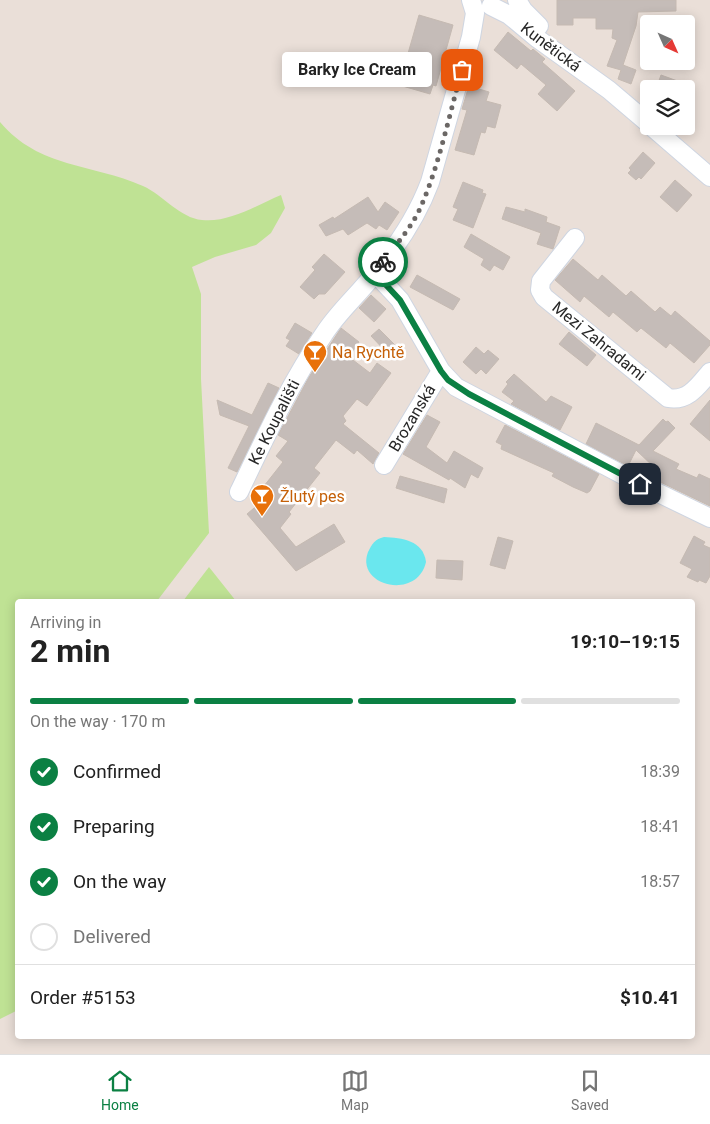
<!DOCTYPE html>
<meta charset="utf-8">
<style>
:root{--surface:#fff;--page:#f2f2f2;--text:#222;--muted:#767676;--line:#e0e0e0;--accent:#0b8043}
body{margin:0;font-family:Roboto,sans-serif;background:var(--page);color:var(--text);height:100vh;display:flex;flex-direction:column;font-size:19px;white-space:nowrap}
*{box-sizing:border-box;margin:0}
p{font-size:16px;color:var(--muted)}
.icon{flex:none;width:28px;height:28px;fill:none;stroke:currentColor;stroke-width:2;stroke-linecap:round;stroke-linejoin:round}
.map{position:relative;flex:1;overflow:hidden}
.panel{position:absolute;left:15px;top:599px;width:680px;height:440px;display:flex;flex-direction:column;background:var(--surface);border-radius:5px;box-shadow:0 2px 12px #0003}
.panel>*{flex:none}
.needle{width:32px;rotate:135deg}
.tools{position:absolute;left:640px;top:15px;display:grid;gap:10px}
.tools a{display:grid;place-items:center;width:55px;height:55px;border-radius:5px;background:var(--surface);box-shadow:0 2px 12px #0003;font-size:25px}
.pin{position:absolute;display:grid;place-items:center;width:42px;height:42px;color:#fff;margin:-21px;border-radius:10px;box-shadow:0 2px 8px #0006}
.courier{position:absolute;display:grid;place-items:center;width:50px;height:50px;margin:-25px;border:4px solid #0b8043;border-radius:50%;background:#fff;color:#222;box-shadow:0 1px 6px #0007}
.bubble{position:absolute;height:35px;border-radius:5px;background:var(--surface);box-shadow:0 2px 12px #0003;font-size:16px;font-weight:700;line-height:35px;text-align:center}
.headline em{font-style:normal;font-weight:700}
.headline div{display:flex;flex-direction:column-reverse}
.headline{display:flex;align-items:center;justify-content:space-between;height:85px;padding:0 15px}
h1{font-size:32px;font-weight:700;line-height:38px}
.bar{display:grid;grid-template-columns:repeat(4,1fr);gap:8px 5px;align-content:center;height:60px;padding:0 15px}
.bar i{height:6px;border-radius:4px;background:var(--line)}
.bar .current{background:var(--accent)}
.bar p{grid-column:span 4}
.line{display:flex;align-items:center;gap:12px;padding:0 15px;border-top:1px solid var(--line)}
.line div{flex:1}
ol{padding:0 15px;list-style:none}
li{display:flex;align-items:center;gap:15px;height:55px}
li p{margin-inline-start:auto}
li .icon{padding:5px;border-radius:50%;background:var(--accent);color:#fff;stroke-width:4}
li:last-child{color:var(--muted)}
li i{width:28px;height:28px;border:2px solid var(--line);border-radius:50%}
.tabs{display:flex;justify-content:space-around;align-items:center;height:70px;border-top:1px solid var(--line);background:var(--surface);font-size:14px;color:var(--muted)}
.tabs a{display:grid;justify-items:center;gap:2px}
.tabs .current{color:var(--accent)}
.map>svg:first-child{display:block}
.green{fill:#bfe294}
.water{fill:#6ae7ee}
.building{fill:#c5bcb8;stroke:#c5bab2}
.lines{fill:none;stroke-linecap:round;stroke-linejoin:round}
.minor-casing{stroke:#ced5e1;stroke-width:20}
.minor{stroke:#fff;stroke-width:18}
.done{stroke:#6b6765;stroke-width:5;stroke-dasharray:0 9}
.route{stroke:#0b8043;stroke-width:6}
.labels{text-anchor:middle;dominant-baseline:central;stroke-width:5;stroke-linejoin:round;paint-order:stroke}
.street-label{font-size:16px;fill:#272727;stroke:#fff}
.food-label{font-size:16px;fill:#c56008;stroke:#fff;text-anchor:start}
</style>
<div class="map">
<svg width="710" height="1054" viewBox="0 0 710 1054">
<rect width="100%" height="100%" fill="#eadfd8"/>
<path class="green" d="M0,122C40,169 91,163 143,186C163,195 180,218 202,220C229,223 257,205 281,195L285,208L271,233L256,245L215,257L192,267L201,294V379L209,533L157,601H18V1010L0,1019Z
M209,567L236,601H183Z"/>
<path class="water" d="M384,537C402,538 423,540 426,562C417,601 355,586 368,552C372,544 375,539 384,537Z"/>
<path class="building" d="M557,0H676V11L638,12L636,26L623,65L636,70L631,84L618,79L621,70L607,66L617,40L612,38L613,29H596V18H573V25H557Z
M419,15L453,25L436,86L433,85L430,94L399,85Z
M508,32L531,51L533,49L545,59L542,62L575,91L557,111L538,94L546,85L521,64L517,69L494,50Z
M661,75L694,87V89H656Z
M469,86L489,92L486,101L501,105L495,128L487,126L485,133L481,132L474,155L455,150L467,110L462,109Z
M643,152L655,163L641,179L639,177L636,180L628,173L631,170L629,168Z
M675,180L692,195L677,212L660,197Z
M463,182L483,190L482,193L486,194L473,228L453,220L458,209L453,207Z
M368,197L378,212L385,202L399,212L387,230L379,225L376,229L367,223L348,235L343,229L326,236L319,225L333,217L334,219Z
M506,207L525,212V209L547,217L546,222L560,227L553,249L537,244L541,233L502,219Z
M471,234L510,257L503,270L494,265L490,271L481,265L484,259L464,247Z
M324,254L345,272L325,294H319L314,299L300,287L315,270L312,267Z
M573,259L598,280L602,275L626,296L631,291L655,312L660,307L671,316L675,311L710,341V345L694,363L670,343L666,348L641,328L637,332L613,312L609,317L584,296L580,302L555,280Z
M417,275L460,299L453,310L410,287Z
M371,295L386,309L374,322L359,308Z
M295,323L312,333L299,354L286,346L290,340L286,338Z
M341,328L359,342L349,357L370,373L377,363L391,373L367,406L357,399L343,416L346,421L343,424L379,453L373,464L357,450L354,454L336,440L314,468L320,473L289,512L291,514L280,528L296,547L334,524L345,542L296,571L247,514L267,497L266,495L269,490L264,486L283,462L276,456L288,441L278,435L309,377Z
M379,329L399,349L390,356L371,336Z
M569,332L596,355L587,366L559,344Z
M476,347L484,354L488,350L499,359L486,374L481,369L476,374L463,362Z
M514,374L546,402L551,396L572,407L560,430L511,404L514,401L502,392L508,384L506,382Z
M268,383L279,388L237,472L228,468L249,426L220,415L217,400L252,415Z
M710,400V441L690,424Z
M427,415L440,422L426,447L447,463L454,451L483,468L478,478L471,474L465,488L450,478L449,480L403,454Z
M663,419L666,422L668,421L675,428L653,451L679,464L676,469L697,478L699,474L710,479V506L652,478L656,469L636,450L628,466L586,444L596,423L639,445Z
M505,425L599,474L590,491L587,493L573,487L552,476L554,473L501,449L502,445L496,442Z
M400,476L447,489L444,503L396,488Z
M694,536L705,542L703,545L710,548V576L706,583L699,580L698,582L687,577L692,569L680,563Z
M498,537L513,541L505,569L490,565Z
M437,560L463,561L462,580L436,578Z"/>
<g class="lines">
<g class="minor-casing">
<path id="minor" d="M517,0L523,10L539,26
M491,6L509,15L538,39L609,90L649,124
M651,126L710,177
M575,238L541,281L540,290L544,297L668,398C688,402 699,385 710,372
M375,273L400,300L441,371L456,387L640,484L710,518
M384,465L441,371
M239,492C265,438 290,383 324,334C338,312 359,294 375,273C398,245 417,217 430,182L471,37L475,13L471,0"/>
</g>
<use href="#minor" class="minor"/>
</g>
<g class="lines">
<path class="done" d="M383,262C397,243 413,226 422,204C440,162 449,115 462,70"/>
<path class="route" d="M383,262L375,273L400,300L441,371L448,380L469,394L640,484"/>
</g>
<defs>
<g id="bar-pin" transform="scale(1.25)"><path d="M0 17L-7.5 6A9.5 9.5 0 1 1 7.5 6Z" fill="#e8710a" stroke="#fff"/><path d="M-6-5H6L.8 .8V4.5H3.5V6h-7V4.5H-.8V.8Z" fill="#fff"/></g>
</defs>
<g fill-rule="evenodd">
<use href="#bar-pin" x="315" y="352"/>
<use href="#bar-pin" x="262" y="496"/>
</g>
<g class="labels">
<g class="street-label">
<text transform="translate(551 47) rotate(37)">Kunětická</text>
<text transform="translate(599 341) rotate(39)">Mezi Zahradami</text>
<text transform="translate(412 418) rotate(-59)">Brozanská</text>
<text transform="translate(274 422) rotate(-63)">Ke Koupališti</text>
</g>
<g class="food-label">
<text x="332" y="352">Na Rychtě</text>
<text x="280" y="496">Žlutý pes</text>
</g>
</g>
</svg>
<div class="tools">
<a><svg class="needle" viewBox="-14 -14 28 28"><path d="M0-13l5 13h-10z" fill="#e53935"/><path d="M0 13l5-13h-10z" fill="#767676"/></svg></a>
<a><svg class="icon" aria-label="layers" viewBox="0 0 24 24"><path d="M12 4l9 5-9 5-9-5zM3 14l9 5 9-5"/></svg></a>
</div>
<div class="pin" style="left:462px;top:70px;background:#ea580c"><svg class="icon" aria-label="bag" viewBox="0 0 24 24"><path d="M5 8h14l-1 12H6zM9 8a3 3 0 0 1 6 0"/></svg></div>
<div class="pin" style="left:640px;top:484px;background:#1f2937"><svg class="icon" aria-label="home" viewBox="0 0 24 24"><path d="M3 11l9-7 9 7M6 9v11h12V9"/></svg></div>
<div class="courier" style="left:383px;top:262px"><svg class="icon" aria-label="bike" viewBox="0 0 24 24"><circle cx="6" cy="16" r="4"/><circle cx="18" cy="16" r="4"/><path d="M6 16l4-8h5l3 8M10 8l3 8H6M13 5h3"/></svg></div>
<div class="bubble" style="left:282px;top:52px;width:150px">Barky Ice Cream</div>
<section class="panel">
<div class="headline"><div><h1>2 min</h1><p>Arriving in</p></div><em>19:10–19:15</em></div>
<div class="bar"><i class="current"></i><i class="current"></i><i class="current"></i><i></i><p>On the way · 170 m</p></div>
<ol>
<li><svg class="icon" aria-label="check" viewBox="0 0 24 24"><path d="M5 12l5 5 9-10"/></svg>Confirmed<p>18:39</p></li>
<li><svg class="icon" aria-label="check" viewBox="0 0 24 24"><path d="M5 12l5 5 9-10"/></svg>Preparing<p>18:41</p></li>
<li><svg class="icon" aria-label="check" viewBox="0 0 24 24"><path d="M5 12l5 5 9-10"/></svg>On the way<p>18:57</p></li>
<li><i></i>Delivered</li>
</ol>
<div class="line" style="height:65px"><div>Order #5153</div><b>$10.41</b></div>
</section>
</div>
<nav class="tabs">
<a class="current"><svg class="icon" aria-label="home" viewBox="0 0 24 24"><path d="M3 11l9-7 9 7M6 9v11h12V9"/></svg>Home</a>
<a><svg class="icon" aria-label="map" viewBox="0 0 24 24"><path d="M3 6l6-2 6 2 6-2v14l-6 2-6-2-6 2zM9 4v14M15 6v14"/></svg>Map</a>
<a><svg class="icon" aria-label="saved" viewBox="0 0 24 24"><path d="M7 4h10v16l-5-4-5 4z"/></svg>Saved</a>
</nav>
